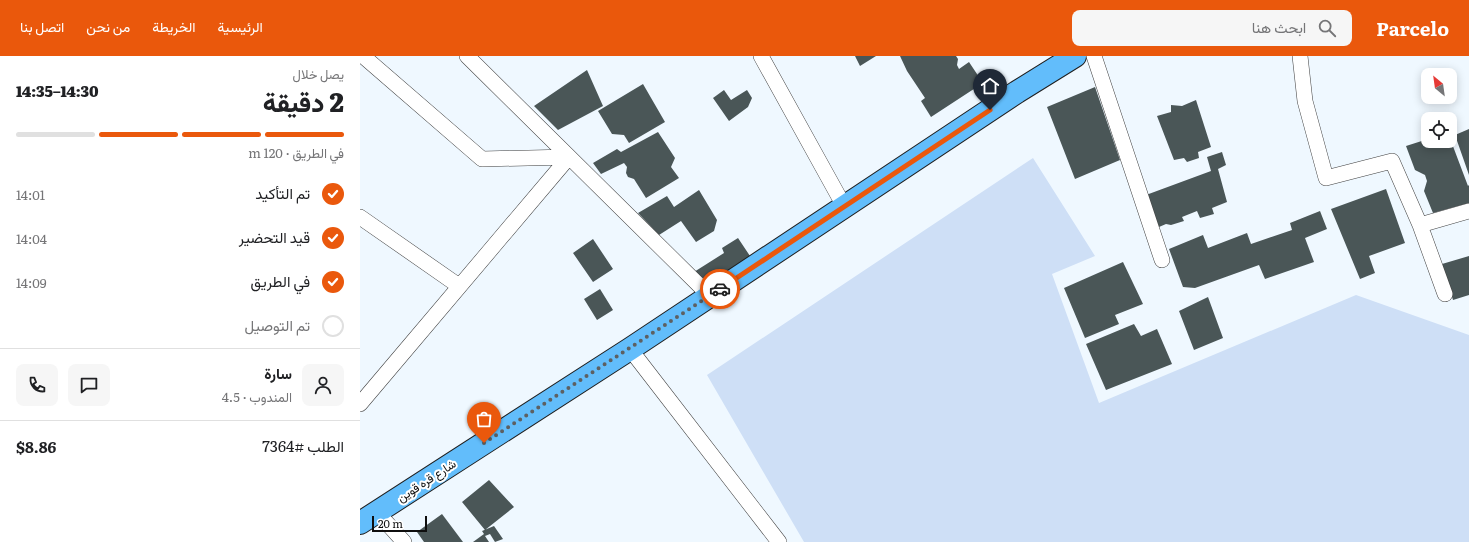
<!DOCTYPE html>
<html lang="ar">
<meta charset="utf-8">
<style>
:root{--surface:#fff;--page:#f6f6f6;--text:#202124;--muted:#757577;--line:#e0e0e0;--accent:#ea580c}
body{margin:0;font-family:Literata,Vazirmatn,serif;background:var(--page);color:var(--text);direction:rtl;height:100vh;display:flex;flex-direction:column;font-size:15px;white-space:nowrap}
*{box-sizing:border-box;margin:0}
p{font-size:13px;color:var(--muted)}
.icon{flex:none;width:22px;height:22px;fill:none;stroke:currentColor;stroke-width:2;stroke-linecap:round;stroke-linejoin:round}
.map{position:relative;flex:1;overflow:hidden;direction:ltr}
.drawer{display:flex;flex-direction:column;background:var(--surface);width:360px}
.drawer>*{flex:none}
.needle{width:26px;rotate:331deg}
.tools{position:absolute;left:1061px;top:12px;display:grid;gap:8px}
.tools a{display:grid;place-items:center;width:36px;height:36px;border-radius:8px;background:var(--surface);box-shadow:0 2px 10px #0003;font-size:20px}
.scale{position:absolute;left:12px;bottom:10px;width:55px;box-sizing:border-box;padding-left:4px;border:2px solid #0e0e0e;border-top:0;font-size:11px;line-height:14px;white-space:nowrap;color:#0e0e0e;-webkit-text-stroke:3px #fff;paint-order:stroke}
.pin{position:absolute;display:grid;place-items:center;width:34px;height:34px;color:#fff;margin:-41px -17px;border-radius:50% 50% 50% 0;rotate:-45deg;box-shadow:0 0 4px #0007}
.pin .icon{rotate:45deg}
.courier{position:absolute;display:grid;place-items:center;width:40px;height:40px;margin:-20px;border:3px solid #ea580c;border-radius:50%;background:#fff;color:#222;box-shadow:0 1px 5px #0007}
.summary em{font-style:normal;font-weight:800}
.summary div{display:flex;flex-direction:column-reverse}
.summary{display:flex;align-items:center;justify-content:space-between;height:68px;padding:0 16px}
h1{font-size:26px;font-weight:800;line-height:30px}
.bar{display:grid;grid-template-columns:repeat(4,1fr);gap:6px 4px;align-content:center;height:48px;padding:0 16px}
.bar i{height:5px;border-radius:3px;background:var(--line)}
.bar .active{background:var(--accent)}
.bar p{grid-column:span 4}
.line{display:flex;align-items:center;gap:10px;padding:0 16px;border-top:1px solid var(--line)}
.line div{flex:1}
.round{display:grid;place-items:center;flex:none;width:42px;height:42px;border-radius:8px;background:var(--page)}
ol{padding:0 16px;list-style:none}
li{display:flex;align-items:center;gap:12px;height:44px}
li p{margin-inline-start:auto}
li .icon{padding:4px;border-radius:50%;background:var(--accent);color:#fff;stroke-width:4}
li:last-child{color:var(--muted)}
li i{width:22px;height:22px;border:2px solid var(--line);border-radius:50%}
header{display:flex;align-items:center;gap:24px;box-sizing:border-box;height:56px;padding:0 20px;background:var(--accent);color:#fff}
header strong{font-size:19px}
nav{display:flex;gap:22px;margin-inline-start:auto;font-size:14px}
.search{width:280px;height:36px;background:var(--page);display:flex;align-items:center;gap:10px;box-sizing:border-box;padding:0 14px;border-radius:8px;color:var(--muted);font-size:15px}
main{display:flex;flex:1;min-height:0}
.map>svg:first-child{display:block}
.farmland{fill:#cedff6}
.building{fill:#4a5657}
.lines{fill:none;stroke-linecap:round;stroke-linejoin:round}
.street-casing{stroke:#414141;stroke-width:16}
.primary-casing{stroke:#1f1f1f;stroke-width:24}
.street{stroke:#fff;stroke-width:15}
.primary{stroke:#62bdfb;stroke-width:22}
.done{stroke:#5d6062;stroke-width:4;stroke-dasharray:0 7.2}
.route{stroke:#ea580c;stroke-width:5}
.labels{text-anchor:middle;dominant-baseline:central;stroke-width:4;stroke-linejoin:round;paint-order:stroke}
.street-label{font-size:12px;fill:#0e0e0e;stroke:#fff}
</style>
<header>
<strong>Parcelo</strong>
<div class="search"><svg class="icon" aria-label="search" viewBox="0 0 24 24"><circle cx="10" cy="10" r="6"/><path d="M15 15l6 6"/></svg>ابحث هنا</div>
<nav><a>الرئيسية</a><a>الخريطة</a><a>من نحن</a><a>اتصل بنا</a></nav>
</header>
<main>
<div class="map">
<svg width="1109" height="486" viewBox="0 0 1109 486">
<rect width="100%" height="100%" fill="#eff8ff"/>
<path class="farmland" d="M673,102L735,200L692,218L739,347L996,239L1109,279V486H444L347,319Z"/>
<path class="building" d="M495,0H516L500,10Z
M540,0H596L598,3L597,9L599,13L609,6L623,27L571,61L561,45L565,42L547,15Z
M227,14L243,50L198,74L174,50Z
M283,28L305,66L269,87L264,79L252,78L238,55Z
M735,31L760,104L715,123L687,51Z
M364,34L371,44L387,34L392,42L388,51L369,65L353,42Z
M836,44L851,91L838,96L839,102L827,106L824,102L814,104L797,60L811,56V49L822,50Z
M1109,73V119L1095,79Z
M298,76L315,102L311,111L319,122L286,142L274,123L268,121L266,117L267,111L264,107L241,118L233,107L257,93L261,96Z
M1068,83V85H1091L1108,130L1109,129V147L1073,157L1064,135L1067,125L1065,119L1055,114L1046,90Z
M862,96L866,109L858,113L867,146L852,152L854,158L840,162L837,155L822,161L824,165L811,169L806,168L799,171L786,139L851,115L847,101Z
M1026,133L1045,187L1009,200L1015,217L1000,223L971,153Z
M339,134L357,164L354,175L336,186L321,165L299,179L278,157L307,140L314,151Z
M960,155L967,173L945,182L954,206L905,223L899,209L835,232L823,231L809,193L843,179L848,192L887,177L891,188L932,174L930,167Z
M378,182L390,200L350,227L334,216L364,197L362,192Z
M233,183L253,213L233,226L213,197Z
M1109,200V239L1093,244L1082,208Z
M763,206L783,248L755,259L759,268L725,282L704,232Z
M240,233L253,254L237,264L224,243Z
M848,241L863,282L834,294L819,255Z
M774,268L781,280L797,273L812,308L746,334L726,288Z
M129,424L154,451L125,474L102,446Z
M82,458L103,486H64L57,476Z
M134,470L143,483L135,486L130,478L125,480L129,486H113L124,478L122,475Z"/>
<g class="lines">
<g class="street-casing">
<path id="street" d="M3,0L122,103L209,101
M107,0L350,240
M401,0L484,150
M734,0L802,204
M940,0L945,45L966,122L1032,105L1060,169L1109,155
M0,161L99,230
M1060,169L1085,238
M270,293L419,486
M0,348L209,101
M17,456L44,486"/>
</g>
<g class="primary-casing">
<path id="primary" d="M0,467L270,293L657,36L715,0"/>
</g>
<use href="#street" class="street"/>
<use href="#primary" class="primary"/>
</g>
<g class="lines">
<path class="done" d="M124,387L360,233"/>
<path class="route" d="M360,233L630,54"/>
</g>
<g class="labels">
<g class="street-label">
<text transform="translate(66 424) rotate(-33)">شارع قره قوين</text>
</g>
</g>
</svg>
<div class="tools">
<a><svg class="needle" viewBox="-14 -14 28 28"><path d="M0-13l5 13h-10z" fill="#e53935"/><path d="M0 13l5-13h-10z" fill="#757577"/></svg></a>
<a><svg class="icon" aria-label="locate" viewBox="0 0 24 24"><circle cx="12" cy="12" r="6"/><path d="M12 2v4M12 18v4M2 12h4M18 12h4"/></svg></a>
</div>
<div class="scale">20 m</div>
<div class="pin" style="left:124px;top:387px;background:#ea580c"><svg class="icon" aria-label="bag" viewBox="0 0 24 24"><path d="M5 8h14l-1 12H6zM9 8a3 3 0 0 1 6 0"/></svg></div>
<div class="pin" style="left:630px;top:54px;background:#1f2937"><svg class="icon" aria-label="home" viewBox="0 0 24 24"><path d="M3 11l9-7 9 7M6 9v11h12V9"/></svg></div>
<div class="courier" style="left:360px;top:233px"><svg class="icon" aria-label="car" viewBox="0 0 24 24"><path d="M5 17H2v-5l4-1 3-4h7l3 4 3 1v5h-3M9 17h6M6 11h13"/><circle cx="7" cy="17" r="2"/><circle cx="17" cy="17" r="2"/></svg></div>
</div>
<section class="drawer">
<div class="summary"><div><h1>2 دقيقة</h1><p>يصل خلال</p></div><em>14:30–14:35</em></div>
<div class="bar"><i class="active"></i><i class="active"></i><i class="active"></i><i></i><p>في الطريق · 120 m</p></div>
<ol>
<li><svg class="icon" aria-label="check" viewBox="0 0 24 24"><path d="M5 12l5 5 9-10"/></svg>تم التأكيد<p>14:01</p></li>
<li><svg class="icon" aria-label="check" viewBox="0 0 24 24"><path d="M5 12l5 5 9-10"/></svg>قيد التحضير<p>14:04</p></li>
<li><svg class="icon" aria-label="check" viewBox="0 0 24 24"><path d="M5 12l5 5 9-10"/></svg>في الطريق<p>14:09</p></li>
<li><i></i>تم التوصيل</li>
</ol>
<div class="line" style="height:72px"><a class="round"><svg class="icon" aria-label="person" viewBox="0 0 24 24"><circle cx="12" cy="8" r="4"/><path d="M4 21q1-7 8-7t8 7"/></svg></a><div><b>سارة</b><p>المندوب · 4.5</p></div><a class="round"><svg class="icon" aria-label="chat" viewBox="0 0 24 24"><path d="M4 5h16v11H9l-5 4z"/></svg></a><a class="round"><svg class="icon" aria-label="phone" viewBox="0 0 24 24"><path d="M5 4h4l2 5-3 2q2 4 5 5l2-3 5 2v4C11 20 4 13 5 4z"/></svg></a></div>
<div class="line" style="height:52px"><div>الطلب #7364</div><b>$8.86</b></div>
</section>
</main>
